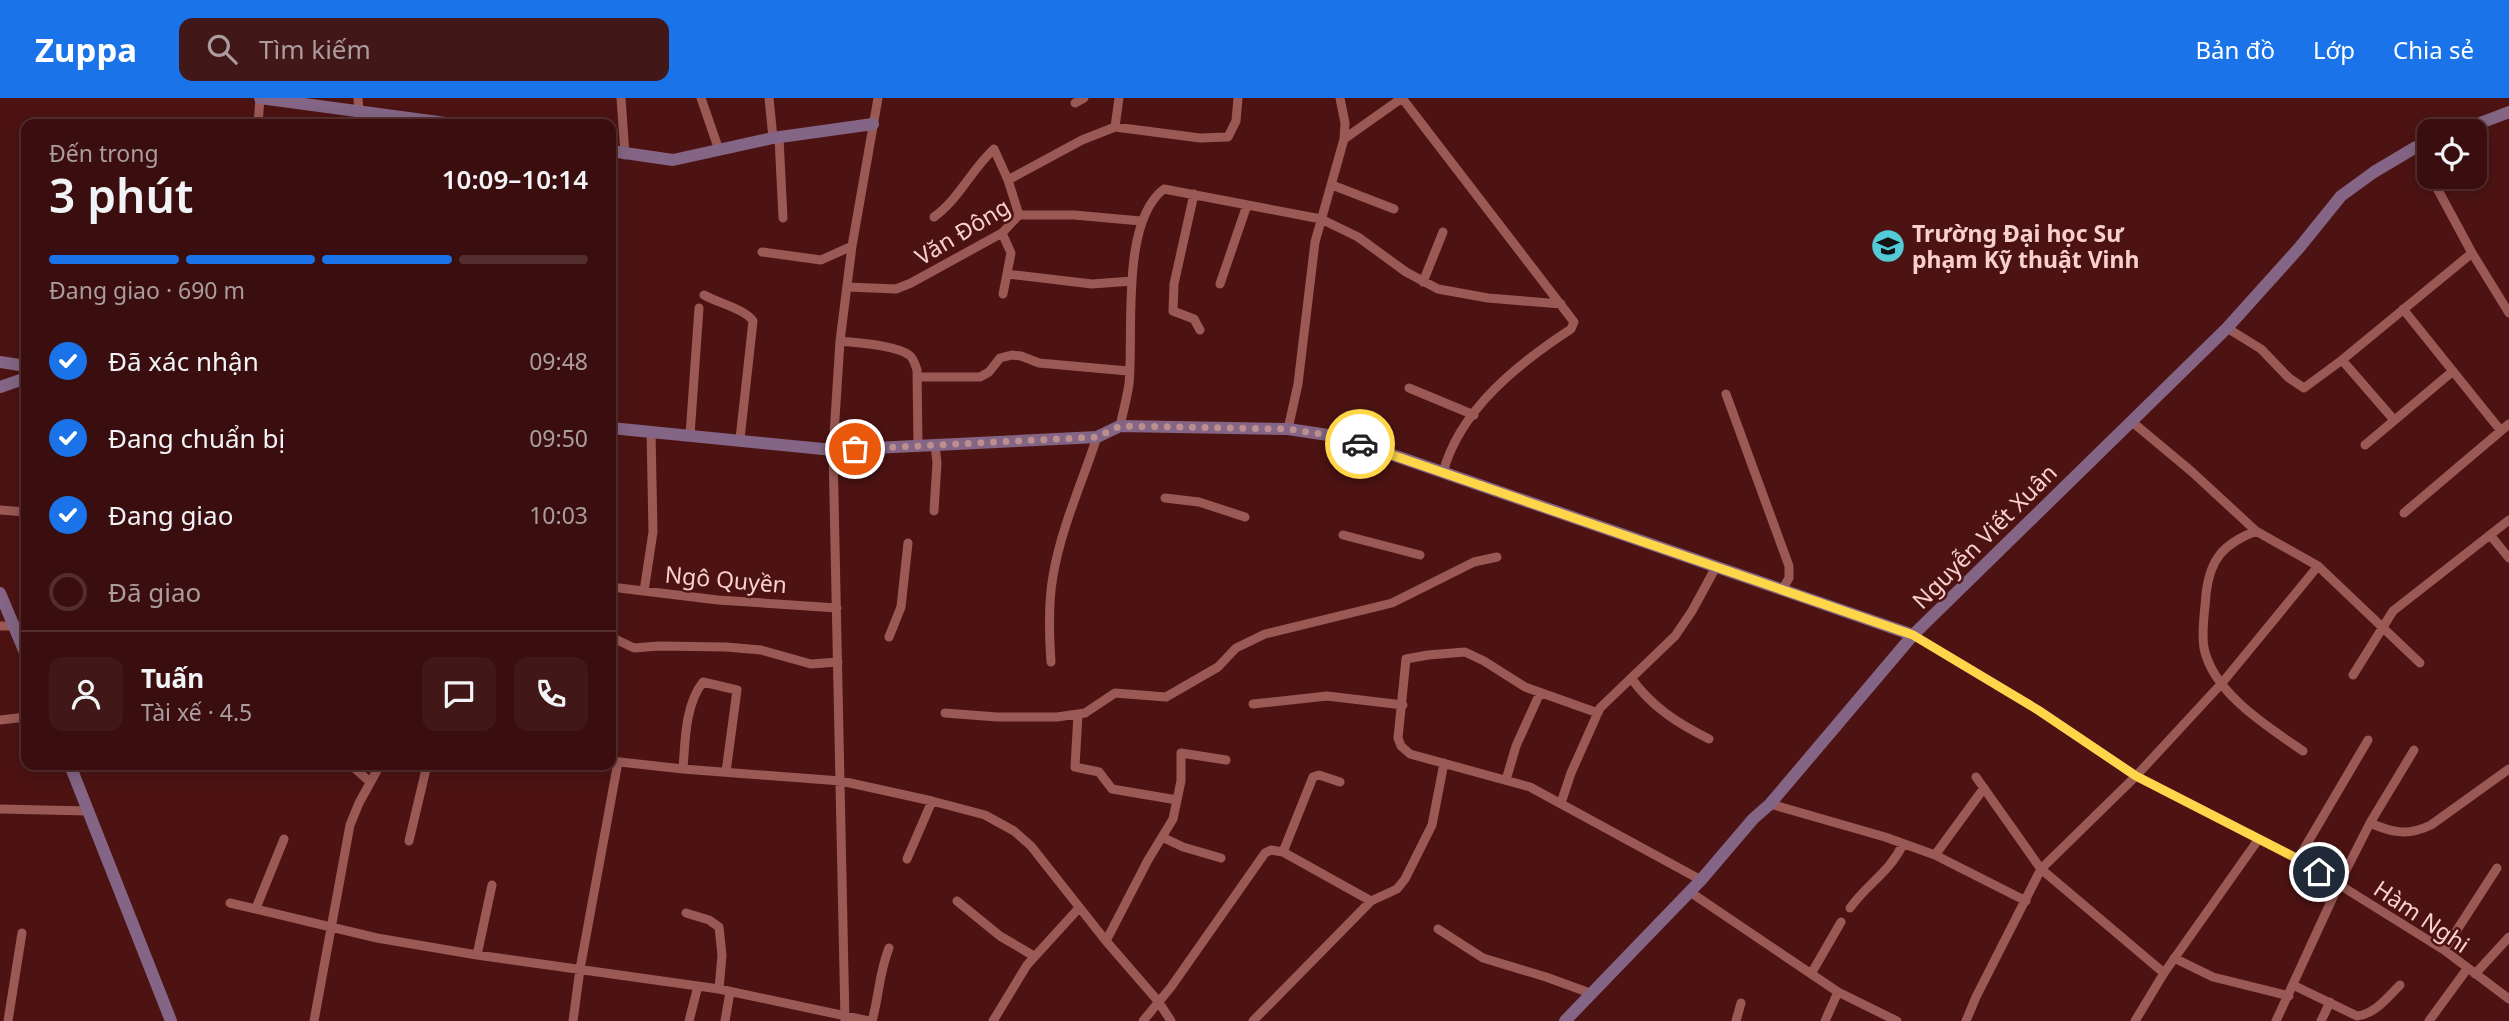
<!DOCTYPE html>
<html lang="vi">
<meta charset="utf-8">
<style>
:root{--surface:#3a0e0e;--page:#411717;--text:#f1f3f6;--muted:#ab9c9e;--line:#542e2e;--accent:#1a73e8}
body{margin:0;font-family:"Noto Sans",sans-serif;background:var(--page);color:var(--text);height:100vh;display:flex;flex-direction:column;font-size:26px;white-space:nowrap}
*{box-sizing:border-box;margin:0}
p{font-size:23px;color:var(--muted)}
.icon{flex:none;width:38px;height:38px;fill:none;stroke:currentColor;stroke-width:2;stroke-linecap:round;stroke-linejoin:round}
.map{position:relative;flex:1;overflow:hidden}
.drawer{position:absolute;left:21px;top:21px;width:595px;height:651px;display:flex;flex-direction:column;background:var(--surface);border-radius:14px;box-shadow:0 4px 18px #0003,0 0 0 2px var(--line)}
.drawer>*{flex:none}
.fabs{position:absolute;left:2417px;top:21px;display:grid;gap:14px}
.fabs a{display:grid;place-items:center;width:70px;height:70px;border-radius:14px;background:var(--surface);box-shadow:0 4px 18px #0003,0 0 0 2px var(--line);font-size:35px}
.pin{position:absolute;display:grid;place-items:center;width:60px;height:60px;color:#fff;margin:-30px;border:4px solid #fff;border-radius:50%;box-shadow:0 2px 7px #0007}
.courier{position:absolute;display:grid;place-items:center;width:70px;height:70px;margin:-35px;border:5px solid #ffd54a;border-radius:50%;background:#fff;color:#222;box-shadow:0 2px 9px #0007}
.headline em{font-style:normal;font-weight:600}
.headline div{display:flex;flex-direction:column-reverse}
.headline{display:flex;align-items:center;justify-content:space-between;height:119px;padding:0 28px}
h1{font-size:46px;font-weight:600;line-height:52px}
.bar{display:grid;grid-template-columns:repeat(4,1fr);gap:10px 7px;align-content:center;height:84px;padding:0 28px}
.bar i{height:9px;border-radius:5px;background:var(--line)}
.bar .on{background:var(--accent)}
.bar p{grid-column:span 4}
.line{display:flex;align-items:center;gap:18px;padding:0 28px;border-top:2px solid var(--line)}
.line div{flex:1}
.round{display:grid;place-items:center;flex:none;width:74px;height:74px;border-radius:14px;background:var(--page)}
ol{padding:0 28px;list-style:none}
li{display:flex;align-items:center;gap:21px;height:77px}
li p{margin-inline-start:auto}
li .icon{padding:7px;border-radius:50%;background:var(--accent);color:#fff;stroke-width:4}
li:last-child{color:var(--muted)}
li i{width:38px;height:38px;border:4px solid var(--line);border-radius:50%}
header{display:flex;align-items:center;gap:42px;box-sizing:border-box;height:98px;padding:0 35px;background:var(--accent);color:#fff}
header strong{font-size:33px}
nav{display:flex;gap:38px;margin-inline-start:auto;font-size:24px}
.search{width:490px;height:63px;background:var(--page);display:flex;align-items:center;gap:18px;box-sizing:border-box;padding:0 24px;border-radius:14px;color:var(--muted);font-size:26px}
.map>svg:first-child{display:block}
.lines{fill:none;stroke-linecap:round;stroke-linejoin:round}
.street{stroke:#9a5955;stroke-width:9}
.secondary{stroke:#846585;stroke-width:12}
.done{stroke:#bc8e8d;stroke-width:7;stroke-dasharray:0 12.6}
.route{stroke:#ffd54a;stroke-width:9}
.labels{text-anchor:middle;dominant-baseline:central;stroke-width:5;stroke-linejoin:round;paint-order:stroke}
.street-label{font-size:23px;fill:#f8d1ce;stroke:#4d1313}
.poi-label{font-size:23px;font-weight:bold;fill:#f8d1ce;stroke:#4d1313;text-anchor:start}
</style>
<header>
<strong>Zuppa</strong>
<div class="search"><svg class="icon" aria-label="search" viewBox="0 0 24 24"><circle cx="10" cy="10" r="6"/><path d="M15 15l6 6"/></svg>Tìm kiếm</div>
<nav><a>Bản đồ</a><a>Lớp</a><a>Chia sẻ</a></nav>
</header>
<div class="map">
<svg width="2509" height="923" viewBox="0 0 2509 923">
<rect width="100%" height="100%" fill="#4d1313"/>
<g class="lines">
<path class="street" d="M358,0L359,14
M621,0L625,57
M701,0L719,52
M769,0L773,40
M1402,0L1574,224L1571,231C1519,265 1459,312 1443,375
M1075,5L1084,0
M258,26L260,0
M1115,29L1119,0
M779,40L783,120
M1344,41L1402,0
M2416,49L2429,74
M2431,79L2472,155L2509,215
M1008,82L1082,42L1115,29L1200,40L1228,39L1236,23L1238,0
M1332,87L1394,111
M1194,96L1174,186L1173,213L1194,221L1200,232
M934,119C959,101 971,72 994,51L1008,82L1019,117
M1002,135L1011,155L1003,196
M762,154L821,162L852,148
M1007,176L1092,186L1132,183
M1423,184L1443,134
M1220,186L1247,107
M847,189L896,191L911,185L1002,135L1019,117H1074L1141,123
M704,197C718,205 745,211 753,223L740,341
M2403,211L2501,333
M2227,230L2261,251L2289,280L2304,290L2342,262L2472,155
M840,243C857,245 896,247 909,257C914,260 915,267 917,272L918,348
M2342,262L2394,322
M917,279H980L989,274L1000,260L1012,257L1021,258L1039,265L1128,273
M1409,290L1474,317
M1726,296L1789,468V480L1782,492
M2131,323L2191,373L2256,433L2318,468L2420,565
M1120,328C1123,314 1127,300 1129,286C1134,236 1120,124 1164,91L1321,121L1358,139L1406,174L1438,191L1488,200L1561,206
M1288,331L1298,286L1315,144L1344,41L1345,25L1340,0
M690,337L699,210
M2365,347L2453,273
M1165,400L1199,404L1245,419
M0,412L26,414
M934,413L937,365L935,347
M2404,415L2509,326
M2256,433C2223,446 2210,461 2206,496C2205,514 2201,533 2204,550C2213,595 2268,629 2303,653
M1343,437L1420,457
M2491,438L2509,460
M611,489L718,502L837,510
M644,493L653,434L651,333
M0,528H26
M1913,537L2038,612L2136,678L2298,761L2444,852L2509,901
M611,539L634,550L659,548L726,549L761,552L811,566L838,564
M889,539L901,509L908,445
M1051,564C1049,536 1048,506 1053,478C1061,430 1082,385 1097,339
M2353,577L2393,513L2509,422
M1631,580C1652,609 1677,625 1709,641
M1253,606L1327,598L1403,607
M945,615L997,619H1057L1085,615L1115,595L1166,599L1218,569L1236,550L1265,536L1392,505L1474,464L1497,459
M1598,615L1525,589L1484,563L1465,554L1428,557L1406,561L1398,640L1401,648L1410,656L1530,689L1701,782
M1078,616L1075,669L1099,674L1112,691L1177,702
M0,622L26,619
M611,663L683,671L841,683L932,703L985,717L1014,733L1031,748L1106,843L1158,903L1171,923
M351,667L370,684
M683,671C685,645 685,606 703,584L737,592L726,674
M1976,679L2041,771L2164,875
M1506,682L1516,648L1540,595
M1561,705L1571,675L1600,610L1675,538L1692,513L1716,469
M1770,706L1885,739L1935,757L2026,803
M0,711L88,713
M2370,725C2393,735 2408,738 2431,727L2509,671
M1162,739L1183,749L1221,760
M409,743L427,667
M1283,754L1313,679L1319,677L1340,684
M1935,757L1984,690
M907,761L932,703
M2298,761L2368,642
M1690,794L1838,894L1897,923
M957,803L1000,838L1034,858
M230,805L377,840L477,857L719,891L869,923
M256,810L284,741
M1850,810C1867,786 1890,774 1903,746
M686,815L709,822L719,829L722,857L719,891
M1438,831L1483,860L1546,879L1590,895
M1106,843L1148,762L1173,721L1181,683V655L1226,662
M2444,852L2497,770
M477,857L492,787
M2174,860L2213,879L2289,898
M1811,876L1841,824
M2475,876L2509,839
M2293,887L2357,918C2375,916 2388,899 2400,887
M8,923L22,835
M314,923L350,727L359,705L380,667
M573,923L580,871L618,664
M689,923L698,888
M725,923L730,894
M845,923L833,352L840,243L852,148L878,0
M872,923C879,899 879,874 889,850
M993,923L1027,867L1079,810
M1143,923L1171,889L1265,755L1271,752L1283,754L1371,803
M1253,923L1371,803L1397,791L1405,781L1432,727L1444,665
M1736,923L1741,905
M1825,923L1838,894
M1966,923L1976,899L2041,771L2136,678L2222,585L2318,468
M2135,923L2164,875L2258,742
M2276,923L2339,786L2370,725L2414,652
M2321,923L2330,904
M2429,923L2467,871"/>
<path class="secondary" d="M260,0L453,26
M2459,33L2509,14
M611,53L673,62L773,40L873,26
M0,264L26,268
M0,289L26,280
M611,330L833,352L1097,339L1120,328L1288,331L1341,339L1913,537
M0,495L26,557
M70,667L171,923
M1565,923L1701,782L1753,721L1770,706L1913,537L2227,230L2299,150L2341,98L2374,74L2416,49L2429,44"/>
</g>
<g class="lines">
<path class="done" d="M855,351L1097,339L1120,328L1288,331L1341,339L1360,346"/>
<path class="route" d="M1360,346L1913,537L2038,612L2136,678L2298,761L2319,774"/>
</g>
<defs>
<g id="university-disc" transform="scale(1.75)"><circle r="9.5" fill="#52cbd7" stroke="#4d1313"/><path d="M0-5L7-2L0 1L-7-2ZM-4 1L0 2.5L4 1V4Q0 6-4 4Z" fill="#111"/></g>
</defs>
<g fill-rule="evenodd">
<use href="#university-disc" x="1888" y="148"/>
</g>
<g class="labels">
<g class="street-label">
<text transform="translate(962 133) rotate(-31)">Văn Đông</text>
<text transform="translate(1984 438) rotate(-45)">Nguyễn Viết Xuân</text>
<text transform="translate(726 481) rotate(5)">Ngô Quyền</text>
<text transform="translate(2422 818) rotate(34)">Hàm Nghi</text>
</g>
<g class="poi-label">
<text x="1912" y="135">Trường Đại học Sư<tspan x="1912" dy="26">phạm Kỹ thuật Vinh</tspan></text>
</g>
</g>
</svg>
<div class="fabs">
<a><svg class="icon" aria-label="locate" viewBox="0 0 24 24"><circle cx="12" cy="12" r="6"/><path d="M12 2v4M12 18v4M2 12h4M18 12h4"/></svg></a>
</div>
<div class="pin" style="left:855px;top:351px;background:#ea580c"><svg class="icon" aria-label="bag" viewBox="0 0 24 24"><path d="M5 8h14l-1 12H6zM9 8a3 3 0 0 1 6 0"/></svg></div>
<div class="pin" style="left:2319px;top:774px;background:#1f2937"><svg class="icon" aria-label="home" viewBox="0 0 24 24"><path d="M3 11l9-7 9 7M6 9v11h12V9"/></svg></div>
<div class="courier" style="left:1360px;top:346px"><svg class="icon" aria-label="car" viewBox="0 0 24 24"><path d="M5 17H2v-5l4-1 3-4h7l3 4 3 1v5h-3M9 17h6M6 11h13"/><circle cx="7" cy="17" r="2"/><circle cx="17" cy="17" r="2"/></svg></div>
<section class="drawer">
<div class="headline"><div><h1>3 phút</h1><p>Đến trong</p></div><em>10:09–10:14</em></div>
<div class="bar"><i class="on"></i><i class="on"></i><i class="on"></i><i></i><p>Đang giao · 690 m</p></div>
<ol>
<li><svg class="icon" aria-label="check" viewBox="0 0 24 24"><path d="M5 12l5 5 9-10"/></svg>Đã xác nhận<p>09:48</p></li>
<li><svg class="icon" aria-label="check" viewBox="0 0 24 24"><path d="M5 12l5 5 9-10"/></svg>Đang chuẩn bị<p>09:50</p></li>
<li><svg class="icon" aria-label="check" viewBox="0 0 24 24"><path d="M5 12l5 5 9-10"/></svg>Đang giao<p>10:03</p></li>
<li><i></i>Đã giao</li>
</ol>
<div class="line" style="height:126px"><a class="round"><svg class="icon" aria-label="person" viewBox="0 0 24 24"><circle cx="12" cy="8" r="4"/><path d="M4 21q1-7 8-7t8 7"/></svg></a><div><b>Tuấn</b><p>Tài xế · 4.5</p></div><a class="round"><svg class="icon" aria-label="chat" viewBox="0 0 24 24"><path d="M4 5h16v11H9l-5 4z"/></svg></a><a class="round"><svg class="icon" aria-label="phone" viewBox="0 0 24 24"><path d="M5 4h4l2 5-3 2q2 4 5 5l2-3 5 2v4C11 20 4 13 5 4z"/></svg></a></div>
</section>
</div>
